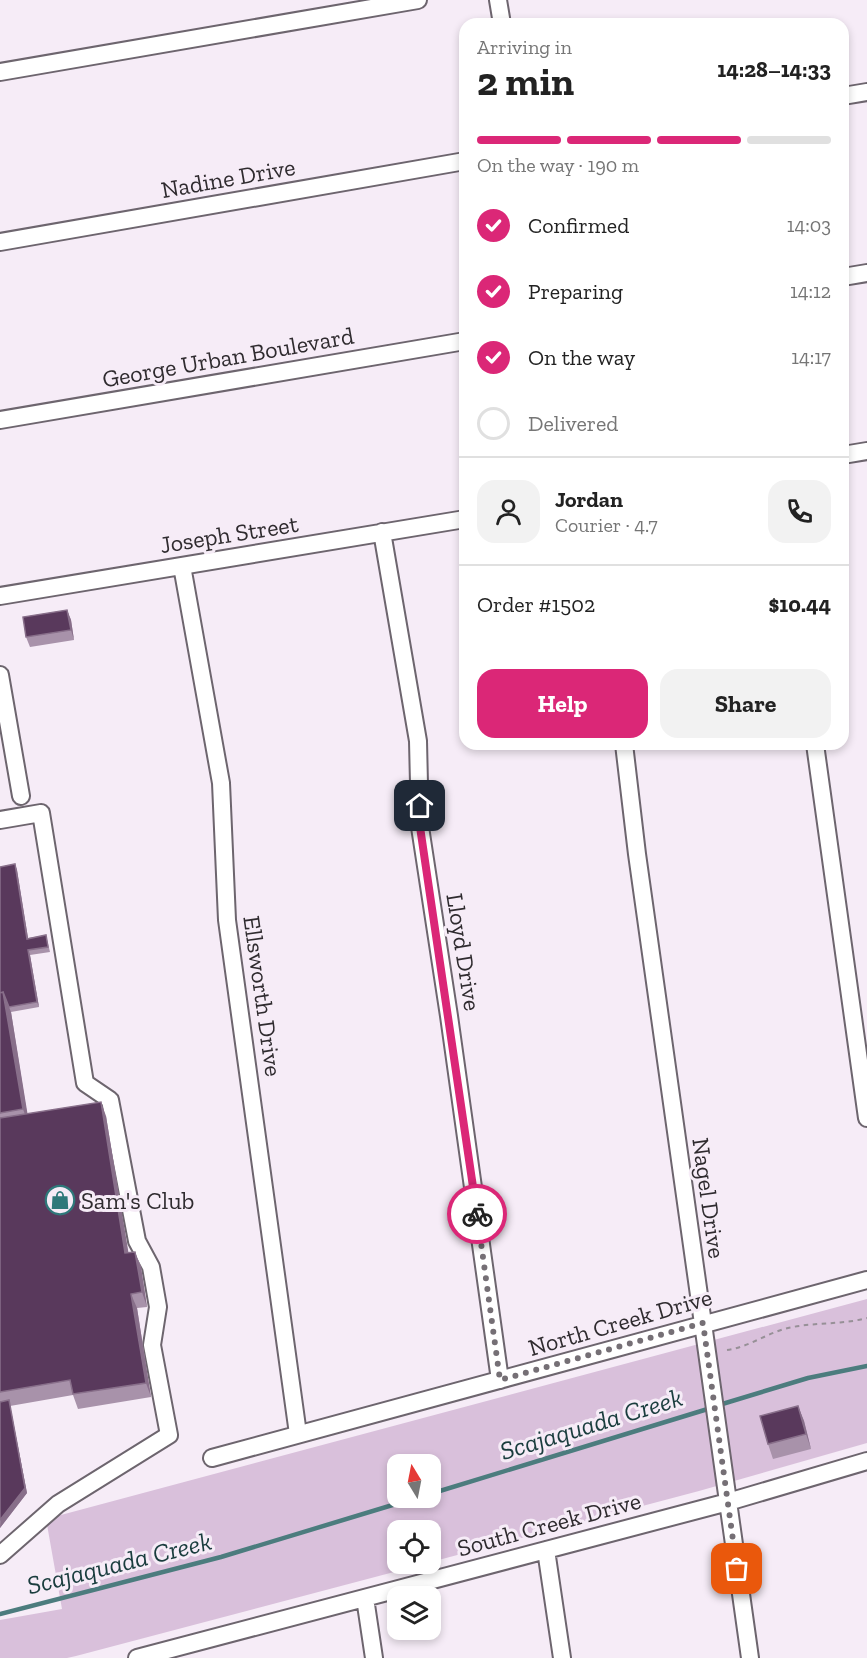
<!DOCTYPE html>
<meta charset="utf-8">
<style>
:root{--surface:#fff;--page:#f2f2f2;--text:#222;--muted:#767676;--line:#e0e0e0;--accent:#db2777}
body{margin:0;font-family:"Zilla Slab",serif;background:var(--page);color:var(--text);height:100vh;display:flex;flex-direction:column;font-size:22px;white-space:nowrap}
*{box-sizing:border-box;margin:0}
p{font-size:20px;color:var(--muted)}
.icon{flex:none;width:33px;height:33px;fill:none;stroke:currentColor;stroke-width:2;stroke-linecap:round;stroke-linejoin:round}
.map{position:relative;flex:1;overflow:hidden}
.side{position:absolute;left:459px;top:18px;width:390px;height:732px;display:flex;flex-direction:column;background:var(--surface);border-radius:18px;box-shadow:0 3px 9px #0003}
.side>*{flex:none}
.needle{width:39px;rotate:350deg}
.fabs{position:absolute;left:387px;top:1454px;display:grid;gap:12px}
.fabs a{display:grid;place-items:center;width:54px;height:54px;border-radius:12px;background:var(--surface);box-shadow:0 3px 9px #0003;font-size:30px}
.pin{position:absolute;display:grid;place-items:center;width:51px;height:51px;color:#fff;margin:-26px;border-radius:12px;box-shadow:0 3px 9px #0006}
.courier{position:absolute;display:grid;place-items:center;width:60px;height:60px;margin:-30px;border:4px solid #db2777;border-radius:50%;background:#fff;color:#222;box-shadow:0 2px 8px #0007}
.head em{font-style:normal;font-weight:700}
.head div{display:flex;flex-direction:column-reverse}
.head{display:flex;align-items:center;justify-content:space-between;height:102px;padding:0 18px}
h1{font-size:39px;font-weight:700;line-height:45px}
.bar{display:grid;grid-template-columns:repeat(4,1fr);gap:9px 6px;align-content:center;height:72px;padding:0 18px}
.bar i{height:8px;border-radius:4px;background:var(--line)}
.bar .active{background:var(--accent)}
.bar p{grid-column:span 4}
.line{display:flex;align-items:center;gap:15px;padding:0 18px;border-top:2px solid var(--line)}
.line div{flex:1}
.round{display:grid;place-items:center;flex:none;width:63px;height:63px;border-radius:18px;background:var(--page)}
ol{padding:0 18px;list-style:none}
li{display:flex;align-items:center;gap:18px;height:66px}
li p{margin-inline-start:auto}
li .icon{padding:6px;border-radius:50%;background:var(--accent);color:#fff;stroke-width:4}
li:last-child{color:var(--muted)}
li i{width:33px;height:33px;border:3px solid var(--line);border-radius:50%}
.button{display:flex;gap:12px;margin-top:auto;padding:12px 18px}
.button a{flex:1;height:69px;border-radius:18px;background:var(--accent);color:#fff;font-size:24px;font-weight:700;line-height:69px;text-align:center}
.button a+a{background:var(--page);color:var(--text)}
.map>svg:first-child{display:block}
.green{fill:#d9c0db;fill-rule:evenodd}
.lines{fill:none;stroke-linecap:round;stroke-linejoin:round}
.stream{stroke:#4c7c7e;stroke-width:4.5}
.minor-casing{stroke:#6d656e;stroke-width:20}
.path{stroke:#979097;stroke-width:2;stroke-dasharray:4.5 4.5;stroke-linecap:butt}
.minor{stroke:#fff;stroke-width:16}
.wall{fill:#a892aa}
.shaded-wall{fill:#886f8a}
.building{fill:#59395c;stroke:#886f8a;stroke-width:1.5}
.done{stroke:#756f75;stroke-width:6;stroke-dasharray:0 10.8}
.route{stroke:#db2777;stroke-width:8}
.labels{text-anchor:middle;dominant-baseline:central;stroke-width:6;stroke-linejoin:round;paint-order:stroke}
.street-label{font-size:24px;fill:#2f2b2f;stroke:#f6ecf7}
.poi-label{font-size:24px;fill:#2f2b2f;stroke:#f6ecf7;text-anchor:start}
.water-label{font-size:26px;font-style:italic;fill:#1a3d3e;stroke:#f6ecf7}
</style>
<div class="map">
<svg width="867" height="1658" viewBox="0 0 867 1658">
<rect width="100%" height="100%" fill="#f6ecf7"/>
<path class="green" d="M867,1299V1443L699,1491L431,1562L430,1530H398V1563H428L76,1656L67,1658H0V1620L62,1609L46,1519ZM398,1464H430V1497H398Z"/>
<g class="lines">
<path class="stream" d="M719,1405L808,1378L867,1366
M430,1494L711,1408
M0,1614L221,1557L419,1497"/>
<g class="minor-casing">
<path id="minor" d="M498,0L502,24
M0,72L418,0
M843,96L867,92
M0,242L465,161
M843,277L867,273
M0,420L465,341
M843,455L867,451
M382,532L418,741L420,827L449,1016L500,1380
M182,566L221,783L227,920L298,1434
M0,596L465,519
M0,675L21,796
M624,744L637,854L750,1658
M815,744L867,1118
M0,820L41,813L85,1083L110,1100L137,1241L151,1267L158,1307L152,1345L169,1435L58,1504L0,1555
M212,1458L867,1280
M546,1550L562,1658
M365,1598L374,1658
M137,1658L728,1502L867,1461"/>
</g>
<path class="path" d="M727,1350C749,1347 767,1333 788,1328C814,1322 841,1325 867,1318"/>
<use href="#minor" class="minor"/>
</g>
<path class="wall" d="M67,610L71,620L74,640L30,647L26,637Z
M15,864L17,870L28,938L46,935L50,952L30,955L39,1007L11,1012L27,1114L106,1116L128,1253L135,1252L141,1267L147,1307L137,1308L151,1397L78,1409L73,1395L10,1406L27,1493L0,1528V867Z
M798,1406L804,1421L811,1449L773,1459L768,1444Z"/>
<path class="shaded-wall" d="M67,610L71,620L74,640L71,630Z
M15,864L17,870L29,944L27,939Z
M28,950L30,955L39,1007L37,1002Z
M3,992L11,1012L30,1129L23,1109Z
M101,1102L106,1116L131,1268L125,1253Z
M135,1252L141,1267L147,1307L142,1292Z
M131,1294L137,1308L151,1397L146,1383Z
M9,1400L10,1405L27,1493L0,1528Z
M798,1406L804,1421L811,1449L806,1434Z"/>
<path class="building" d="M67,610L71,630L26,637L23,617Z
M15,864L27,939L46,935L48,947L28,950L37,1002L9,1007L3,992L0,993V867Z
M3,992L23,1109L0,1113V993Z
M101,1102L125,1253L135,1252L142,1292L131,1294L146,1383L73,1394L70,1380L0,1392V1118Z
M9,1400L25,1488L0,1520V1402Z
M798,1406L806,1434L768,1444L760,1416Z"/>
<g class="lines">
<path class="done" d="M477,1214L500,1380L703,1323L737,1569"/>
<path class="route" d="M420,806V827L477,1214"/>
</g>
<defs>
<g id="shop-ring" transform="scale(1.5)"><circle r="9.5" fill="#f6ecf7" stroke="#2e787a" stroke-width="1.5"/><path d="M-5-2.5h2.3a2.7 3.5 0 0 1 5.4 0H5L5.5 6h-11ZM-1.5-2.5h3a1.5 2.3 0 0 0-3 0Z" fill="#2e787a"/></g>
</defs>
<g fill-rule="evenodd">
<use href="#shop-ring" x="60" y="1200"/>
</g>
<g class="labels">
<g class="street-label">
<text transform="translate(228 178) rotate(-10)">Nadine Drive</text>
<text transform="translate(228 357) rotate(-10)">George Urban Boulevard</text>
<text transform="translate(229 534) rotate(-9)">Joseph Street</text>
<text transform="translate(464 952) rotate(81)">Lloyd Drive</text>
<text transform="translate(263 996) rotate(82)">Ellsworth Drive</text>
<text transform="translate(709 1198) rotate(82)">Nagel Drive</text>
<text transform="translate(620 1322) rotate(-16)">North Creek Drive</text>
<text transform="translate(549 1524) rotate(-15)">South Creek Drive</text>
</g>
<g class="poi-label">
<text x="81" y="1200">Sam's Club</text>
</g>
<g class="water-label">
<text transform="translate(591 1424) rotate(-17)">Scajaquada Creek</text>
<text transform="translate(119 1563) rotate(-14)">Scajaquada Creek</text>
</g>
</g>
</svg>
<div class="fabs">
<a><svg class="needle" viewBox="-14 -14 28 28"><path d="M0-13l5 13h-10z" fill="#e53935"/><path d="M0 13l5-13h-10z" fill="#767676"/></svg></a>
<a><svg class="icon" aria-label="locate" viewBox="0 0 24 24"><circle cx="12" cy="12" r="6"/><path d="M12 2v4M12 18v4M2 12h4M18 12h4"/></svg></a>
<a><svg class="icon" aria-label="layers" viewBox="0 0 24 24"><path d="M12 4l9 5-9 5-9-5zM3 14l9 5 9-5"/></svg></a>
</div>
<div class="pin" style="left:737px;top:1569px;background:#ea580c"><svg class="icon" aria-label="bag" viewBox="0 0 24 24"><path d="M5 8h14l-1 12H6zM9 8a3 3 0 0 1 6 0"/></svg></div>
<div class="pin" style="left:420px;top:806px;background:#1f2937"><svg class="icon" aria-label="home" viewBox="0 0 24 24"><path d="M3 11l9-7 9 7M6 9v11h12V9"/></svg></div>
<div class="courier" style="left:477px;top:1214px"><svg class="icon" aria-label="bike" viewBox="0 0 24 24"><circle cx="6" cy="16" r="4"/><circle cx="18" cy="16" r="4"/><path d="M6 16l4-8h5l3 8M10 8l3 8H6M13 5h3"/></svg></div>
<section class="side">
<div class="head"><div><h1>2 min</h1><p>Arriving in</p></div><em>14:28–14:33</em></div>
<div class="bar"><i class="active"></i><i class="active"></i><i class="active"></i><i></i><p>On the way · 190 m</p></div>
<ol>
<li><svg class="icon" aria-label="check" viewBox="0 0 24 24"><path d="M5 12l5 5 9-10"/></svg>Confirmed<p>14:03</p></li>
<li><svg class="icon" aria-label="check" viewBox="0 0 24 24"><path d="M5 12l5 5 9-10"/></svg>Preparing<p>14:12</p></li>
<li><svg class="icon" aria-label="check" viewBox="0 0 24 24"><path d="M5 12l5 5 9-10"/></svg>On the way<p>14:17</p></li>
<li><i></i>Delivered</li>
</ol>
<div class="line" style="height:108px"><a class="round"><svg class="icon" aria-label="person" viewBox="0 0 24 24"><circle cx="12" cy="8" r="4"/><path d="M4 21q1-7 8-7t8 7"/></svg></a><div><b>Jordan</b><p>Courier · 4.7</p></div><a class="round"><svg class="icon" aria-label="phone" viewBox="0 0 24 24"><path d="M5 4h4l2 5-3 2q2 4 5 5l2-3 5 2v4C11 20 4 13 5 4z"/></svg></a></div>
<div class="line" style="height:78px"><div>Order #1502</div><b>$10.44</b></div>
<div class="button"><a>Help</a><a>Share</a></div>
</section>
</div>
